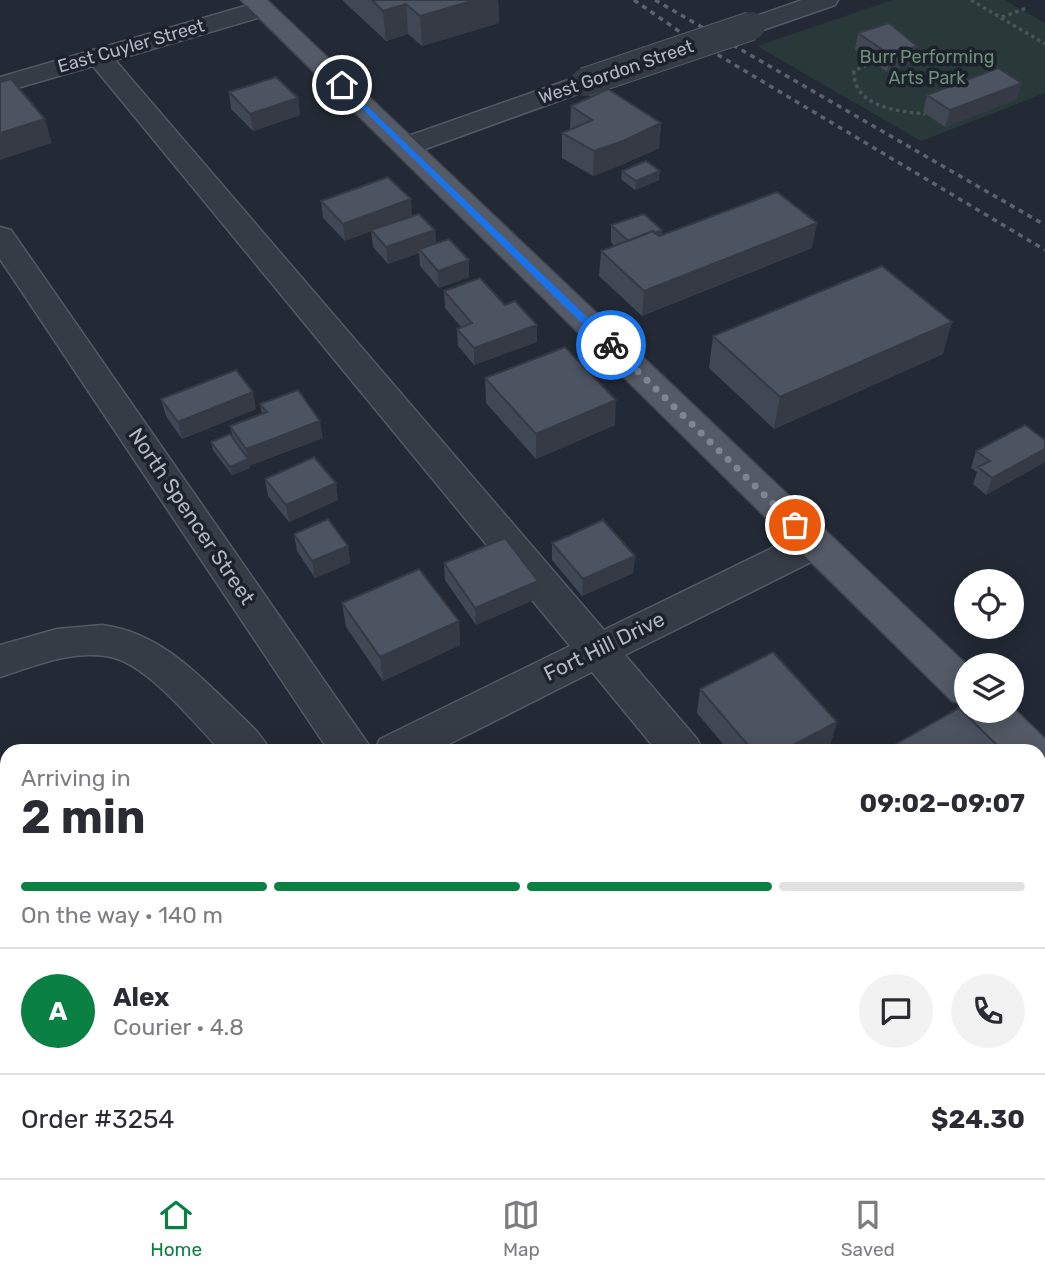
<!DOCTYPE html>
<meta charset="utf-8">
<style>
:root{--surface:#fff;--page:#f2f2f3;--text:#2b2b33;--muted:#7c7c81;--line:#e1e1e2;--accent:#0b8043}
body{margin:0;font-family:Rubik,sans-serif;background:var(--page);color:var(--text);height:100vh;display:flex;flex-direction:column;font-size:26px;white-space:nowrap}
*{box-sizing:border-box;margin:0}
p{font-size:23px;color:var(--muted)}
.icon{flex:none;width:38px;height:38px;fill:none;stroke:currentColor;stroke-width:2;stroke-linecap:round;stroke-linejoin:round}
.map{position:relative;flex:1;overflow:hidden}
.drawer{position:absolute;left:0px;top:744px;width:1046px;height:436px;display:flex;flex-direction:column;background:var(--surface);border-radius:21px 21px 0 0;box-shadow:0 4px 18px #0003}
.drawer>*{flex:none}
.controls{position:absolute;left:954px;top:569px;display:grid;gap:14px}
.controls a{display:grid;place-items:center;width:70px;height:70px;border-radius:50%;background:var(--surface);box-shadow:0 4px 18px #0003;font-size:35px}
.pin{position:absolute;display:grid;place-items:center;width:60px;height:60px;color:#fff;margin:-30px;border:4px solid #fff;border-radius:50%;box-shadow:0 2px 7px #0007}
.courier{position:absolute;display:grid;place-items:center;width:70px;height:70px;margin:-35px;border:5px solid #1a73e8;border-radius:50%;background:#fff;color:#222;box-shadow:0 2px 9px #0007}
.summary em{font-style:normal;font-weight:700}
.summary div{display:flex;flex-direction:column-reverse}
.summary{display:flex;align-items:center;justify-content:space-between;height:119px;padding:0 21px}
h1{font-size:46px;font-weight:700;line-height:52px}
.bar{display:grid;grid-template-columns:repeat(4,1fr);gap:10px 7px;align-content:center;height:84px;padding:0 21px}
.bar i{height:9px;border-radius:5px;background:var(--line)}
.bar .selected{background:var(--accent)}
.bar p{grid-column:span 4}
.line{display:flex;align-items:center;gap:18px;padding:0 21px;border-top:2px solid var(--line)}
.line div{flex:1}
.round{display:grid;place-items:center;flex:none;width:74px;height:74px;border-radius:37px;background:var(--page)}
.tabs{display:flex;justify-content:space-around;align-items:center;height:98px;border-top:2px solid var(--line);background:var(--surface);font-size:19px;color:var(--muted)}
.tabs a{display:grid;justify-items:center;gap:4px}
.tabs .selected{color:var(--accent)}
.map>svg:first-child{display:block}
.green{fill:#29393a}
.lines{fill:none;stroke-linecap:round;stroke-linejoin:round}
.street-casing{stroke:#545964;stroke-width:3}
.primary-casing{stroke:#40454f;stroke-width:3}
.path{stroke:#475458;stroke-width:3.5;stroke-dasharray:3.5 3.5;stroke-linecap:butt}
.street{fill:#363c46;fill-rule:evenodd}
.primary{fill:#545b66;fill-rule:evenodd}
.rail{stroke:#5b626f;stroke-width:3.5;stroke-dasharray:5 5;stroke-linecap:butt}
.street-bridge-casing{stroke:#545964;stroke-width:30;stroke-linecap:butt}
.street-bridge{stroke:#363c46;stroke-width:28}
.wall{fill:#414753}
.shaded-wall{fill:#353a44}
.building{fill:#4c5361;stroke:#353a44;stroke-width:2}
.route{fill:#1a73e8}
.done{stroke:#7f8591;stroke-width:7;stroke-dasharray:0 12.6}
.labels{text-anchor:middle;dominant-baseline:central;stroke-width:7;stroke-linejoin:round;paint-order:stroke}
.far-street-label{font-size:18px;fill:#b1b6c2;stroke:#1c212b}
.far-park-label{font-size:18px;fill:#6b9076;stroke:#1c212b}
.street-label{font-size:21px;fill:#b1b6c2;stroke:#1c212b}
</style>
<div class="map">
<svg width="1045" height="1178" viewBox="0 0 1045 1178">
<rect width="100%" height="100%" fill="#232a35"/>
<path class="green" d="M893,0H1004L1045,23V93L921,141L757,46Z"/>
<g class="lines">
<g class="street-casing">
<path id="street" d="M802,0H838L835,5L760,31H742L738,26L742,21Z
M262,1L271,4L275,9L271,14L115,60L604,630L801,534L814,530L827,534L833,544L827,554L625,655L697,739L703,751H657L592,672L435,751H374L380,739L570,646L93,66L0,93V77Z
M585,74L594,76L598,82L594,88L417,152L407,154L397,152L393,146L397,140Z
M0,227L11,230L373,751H329L0,259Z
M102,625C158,632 196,672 235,710C248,723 262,734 270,751H221C195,724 148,665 111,657C74,649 34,666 0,677V645L57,629Z
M0,1056L7,1059V1123L0,1120Z
M1040,1148L1045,1150V1178H1012L1009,1172H1040Z
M11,1172H63L65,1178H13Z
M354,1172H406V1178H354Z
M598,1172H651L653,1178H601Z"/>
</g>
<g class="primary-casing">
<path id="primary" d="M241,0H267L967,665L966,705L952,701Z
M1012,707L1045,739V763L1040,765V751H1002L973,722L968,710H1012Z"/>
</g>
<path class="path" d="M971,0L1045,44
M1002,17L1027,8
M873,62L854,71C853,107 897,111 925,114"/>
<use href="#street" class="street"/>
<use href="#primary" class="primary"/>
<path class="rail" d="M634,0L683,34L1045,250
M655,0L1045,225"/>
<g class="street-bridge-casing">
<path id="street-bridge" d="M585,82L751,26"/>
</g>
<use href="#street-bridge" class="street-bridge"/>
</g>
<path class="wall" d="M342,0H498L499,23L422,46L408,34L386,41Z
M858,33L913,62L887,72L855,50Z
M229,92L298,98L300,115L253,131L231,109Z
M927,95L1017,99L945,127L923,112Z
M571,106L661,123L659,148L621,165L593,176L562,158V133L570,130Z
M622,171L659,180L635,190L621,179Z
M321,201L412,216L435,230L436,243L469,260V277L439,288L420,266L419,253L388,264L373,247L371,231L345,241L323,218Z
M611,225L662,230V235L812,248L642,316L599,276L601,251L614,246L611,242Z
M444,291L537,342L474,365L458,346L457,329L461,327L445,308Z
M713,336L943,354L774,429L709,368Z
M485,378L615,425L536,459L486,403Z
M161,399L256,409L182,439L166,416Z
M260,404L323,438L249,466L250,468L232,475L213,450L211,442L233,439L230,426L262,414Z
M1045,440V462L986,495L973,484L977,472L971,468L976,451Z
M265,479L336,483L338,500L289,522L268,496Z
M294,534L348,546L350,563L315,578L297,551Z
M552,543L635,556L633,573L582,596L552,560Z
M444,563L538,581V598L476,625L445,580Z
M342,603L459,621L460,645L383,681L346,627Z
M700,689L837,722L830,745L820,751H729L697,713Z
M1040,871L1045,877V1163L1040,1156Z
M683,1172H1024L1029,1178H682Z"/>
<path class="shaded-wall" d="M475,0H498L499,23L422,46L420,16Z
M406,4L408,34L386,41L383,11Z
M917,46L913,62L887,72L890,55Z
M1022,83L1017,99L945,127L950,110Z
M298,98L300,115L253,131L250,114Z
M45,119L52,143L0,160V133Z
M661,123L659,148L621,165L593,176L594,151Z
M660,171L659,180L635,190L636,181Z
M411,199L412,216L345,241L343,224Z
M817,223L812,248L642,316L644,291Z
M435,230L436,247L419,249V253L388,264L386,247Z
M662,230L661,248L630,242Z
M469,260V277L439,288L438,271Z
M952,322L943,354L774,429L780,397Z
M537,325V342L474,365V348Z
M253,392L256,409L182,439L178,422Z
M616,400L615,425L536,459V434Z
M320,421L323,438L249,466L246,449Z
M1045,449V462L986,495L992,478Z
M248,459L250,468L232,475L230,467Z
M336,483L338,500L289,522L286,505Z
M348,546L350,563L315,578L312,561Z
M635,556L633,573L582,596L583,579Z
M538,581V598L476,625L475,608Z
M459,621L460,645L383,681L380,657Z
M837,722L830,745L820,751H782Z"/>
<path class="building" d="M372,0H475L420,16L406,4L383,11Z
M889,23L917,46L890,55L858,33Z
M998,68L1022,83L950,110L927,95Z
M276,77L298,98L250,114L229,92Z
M11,79L45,119L0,133V82Z
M608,89L661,123L623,141L594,151L562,133L592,120L571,106Z
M646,161L660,171L636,181L622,171Z
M388,177L411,199L343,224L321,201Z
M777,192L817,223L644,291L601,251L653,231L659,236Z
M419,214L435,230L386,247L371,230Z
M644,214L662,230L655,233L653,231L628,241L611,225Z
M449,239L469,260L438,271L419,249Z
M882,266L952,322L780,397L713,336Z
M480,278L505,305L515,301L537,325L474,348L457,329L472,323L444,291Z
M565,347L616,400L536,434L485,378Z
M236,370L253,392L178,422L161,399Z
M298,390L320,421L246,449L230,426L267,412L260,404Z
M1025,425L1045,440V449L992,478L978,467L990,461L976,451Z
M230,434L248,459L230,467L211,442Z
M314,457L336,483L286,505L265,479Z
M328,519L348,546L312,561L294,534Z
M603,520L635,556L583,579L552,543Z
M505,538L538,581L475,608L444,563Z
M419,569L459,621L380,657L342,603Z
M773,652L837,722L782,751H753L700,689Z
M959,708L1003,751H884Z
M1040,871L1045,877V1119L1040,1112Z
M694,1172H1024L1029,1178H697Z"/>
<path class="route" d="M342,82L614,343V348H607L339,86Z"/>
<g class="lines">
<path class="done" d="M611,345L795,525"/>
</g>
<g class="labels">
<g class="far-street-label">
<text transform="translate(131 46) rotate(-16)">East Cuyler Street</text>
<text transform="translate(616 72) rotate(-19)">West Gordon Street</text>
</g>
<g class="far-park-label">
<text x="927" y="57">Burr Performing<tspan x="927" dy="21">Arts Park</tspan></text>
</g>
<g class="street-label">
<text transform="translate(192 516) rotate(56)">North Spencer Street</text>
<text transform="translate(604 646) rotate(-26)">Fort Hill Drive</text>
</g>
</g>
</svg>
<div class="controls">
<a><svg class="icon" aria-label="locate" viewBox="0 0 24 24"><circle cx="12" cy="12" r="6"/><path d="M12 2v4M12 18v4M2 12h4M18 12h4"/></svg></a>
<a><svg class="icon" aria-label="layers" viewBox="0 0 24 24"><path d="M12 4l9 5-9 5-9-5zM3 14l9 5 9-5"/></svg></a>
</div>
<div class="pin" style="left:795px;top:525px;background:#ea580c"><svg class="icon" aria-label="bag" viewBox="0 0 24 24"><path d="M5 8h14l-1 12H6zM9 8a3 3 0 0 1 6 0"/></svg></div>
<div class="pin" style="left:342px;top:85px;background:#1f2937"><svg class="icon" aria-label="home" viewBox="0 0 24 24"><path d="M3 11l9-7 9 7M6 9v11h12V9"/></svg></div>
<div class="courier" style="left:611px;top:345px"><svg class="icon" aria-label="bike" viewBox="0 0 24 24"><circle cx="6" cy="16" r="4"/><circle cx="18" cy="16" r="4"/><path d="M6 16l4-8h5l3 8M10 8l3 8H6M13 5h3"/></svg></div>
<section class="drawer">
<div class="summary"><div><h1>2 min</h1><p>Arriving in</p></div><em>09:02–09:07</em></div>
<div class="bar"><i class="selected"></i><i class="selected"></i><i class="selected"></i><i></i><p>On the way · 140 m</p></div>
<div class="line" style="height:126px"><b class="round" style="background:var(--accent);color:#fff">A</b><div><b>Alex</b><p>Courier · 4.8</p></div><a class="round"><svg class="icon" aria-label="chat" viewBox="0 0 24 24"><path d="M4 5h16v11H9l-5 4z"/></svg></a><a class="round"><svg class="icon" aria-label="phone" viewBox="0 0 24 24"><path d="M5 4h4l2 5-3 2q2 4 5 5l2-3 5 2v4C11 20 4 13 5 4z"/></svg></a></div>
<div class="line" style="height:91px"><div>Order #3254</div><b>$24.30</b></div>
</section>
</div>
<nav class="tabs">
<a class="selected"><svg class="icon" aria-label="home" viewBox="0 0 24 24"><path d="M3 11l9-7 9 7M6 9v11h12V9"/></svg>Home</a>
<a><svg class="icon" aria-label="map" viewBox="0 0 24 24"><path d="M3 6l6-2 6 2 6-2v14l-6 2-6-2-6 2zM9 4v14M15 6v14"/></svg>Map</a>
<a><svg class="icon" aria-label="saved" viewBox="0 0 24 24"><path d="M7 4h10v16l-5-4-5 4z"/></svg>Saved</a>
</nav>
